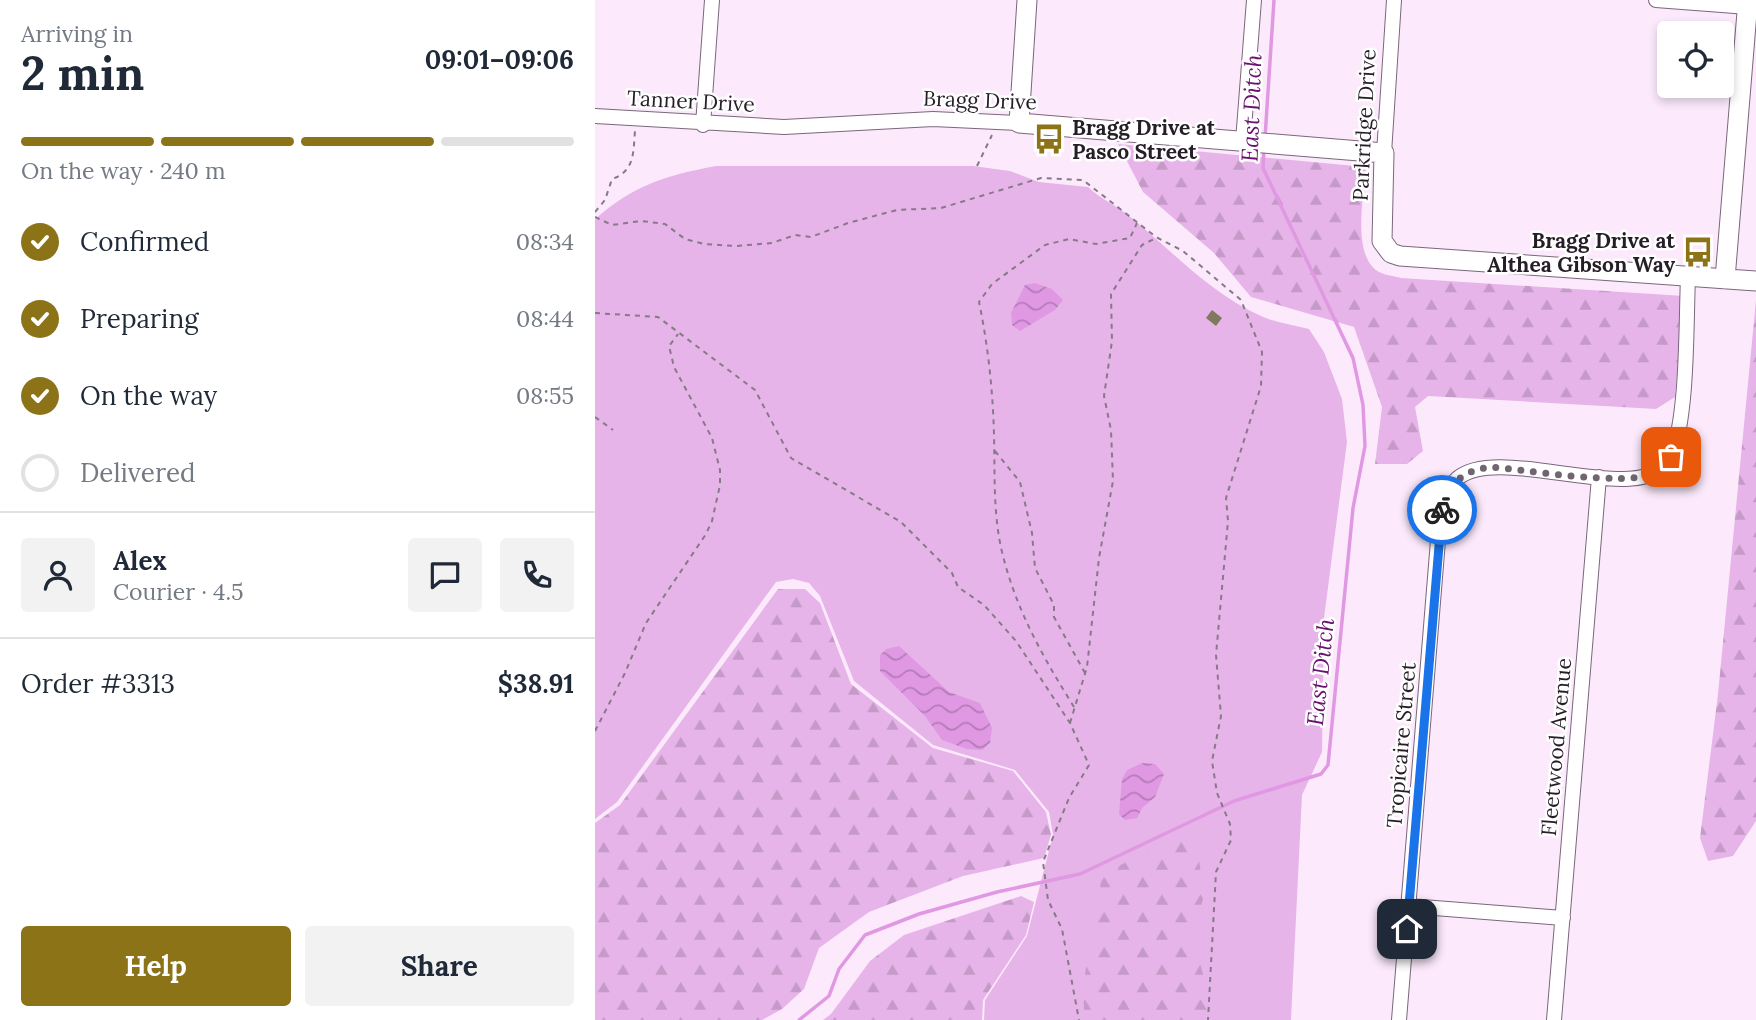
<!DOCTYPE html>
<meta charset="utf-8">
<style>
:root{--surface:#fff;--page:#f2f2f3;--text:#1f2937;--muted:#747a83;--line:#e0e1e3;--accent:#8d7317}
body{margin:0;font-family:Lora,serif;background:var(--page);color:var(--text);height:100vh;display:flex;flex-direction:column;font-size:26px;white-space:nowrap}
*{box-sizing:border-box;margin:0}
p{font-size:23px;color:var(--muted)}
.icon{flex:none;width:38px;height:38px;fill:none;stroke:currentColor;stroke-width:2;stroke-linecap:round;stroke-linejoin:round}
.map{position:relative;flex:1;overflow:hidden}
.side{display:flex;flex-direction:column;background:var(--surface);width:595px}
.side>*{flex:none}
.tools{position:absolute;left:1062px;top:21px;display:grid;gap:14px}
.tools a{display:grid;place-items:center;width:77px;height:77px;border-radius:7px;background:var(--surface);box-shadow:0 4px 10px #0003;font-size:35px}
.pin{position:absolute;display:grid;place-items:center;width:60px;height:60px;color:#fff;margin:-30px;border-radius:14px;box-shadow:0 4px 10px #0006}
.courier{position:absolute;display:grid;place-items:center;width:70px;height:70px;margin:-35px;border:5px solid #1a73e8;border-radius:50%;background:#fff;color:#222;box-shadow:0 2px 9px #0007}
.headline em{font-style:normal;font-weight:700}
.headline div{display:flex;flex-direction:column-reverse}
.headline{display:flex;align-items:center;justify-content:space-between;height:119px;padding:0 21px}
h1{font-size:46px;font-weight:700;line-height:52px}
.bar{display:grid;grid-template-columns:repeat(4,1fr);gap:10px 7px;align-content:center;height:84px;padding:0 21px}
.bar i{height:9px;border-radius:5px;background:var(--line)}
.bar .current{background:var(--accent)}
.bar p{grid-column:span 4}
.line{display:flex;align-items:center;gap:18px;padding:0 21px;border-top:2px solid var(--line)}
.line div{flex:1}
.round{display:grid;place-items:center;flex:none;width:74px;height:74px;border-radius:7px;background:var(--page)}
ol{padding:0 21px;list-style:none}
li{display:flex;align-items:center;gap:21px;height:77px}
li p{margin-inline-start:auto}
li .icon{padding:7px;border-radius:50%;background:var(--accent);color:#fff;stroke-width:4}
li:last-child{color:var(--muted)}
li i{width:38px;height:38px;border:4px solid var(--line);border-radius:50%}
.button{display:flex;gap:14px;margin-top:auto;padding:14px 21px}
.button a{flex:1;height:80px;border-radius:7px;background:var(--accent);color:#fff;font-size:28px;font-weight:700;line-height:80px;text-align:center}
.button a+a{background:var(--page);color:var(--text)}
main{display:flex;flex:1;min-height:0}
.map>svg:first-child{display:block}
.green{fill:#e7b4e9}
.forest{fill:url(#forest-firs)}
.water{fill:url(#water-waves)}
.lines{fill:none;stroke-linecap:round;stroke-linejoin:round}
.stream{stroke:#e098e3;stroke-width:3.5}
.building{fill:#80785f}
.street-casing{stroke:#7a677a;stroke-width:16}
.secondary-casing{stroke:#7a677a;stroke-width:21}
.path{stroke:#867a87;stroke-width:2;stroke-dasharray:5 5;stroke-linecap:butt}
.street{stroke:#fff;stroke-width:14}
.secondary{stroke:#fff;stroke-width:19}
.done{stroke:#716572;stroke-width:7;stroke-dasharray:0 12.6}
.route{stroke:#1a73e8;stroke-width:9}
.labels{text-anchor:middle;dominant-baseline:central;stroke-width:5;stroke-linejoin:round;paint-order:stroke}
.street-label{font-size:21px;fill:#261e27;stroke:#fefefe}
.poi-label{font-size:21px;font-weight:bold;fill:#261e27;stroke:#fefefe;text-anchor:start}
.water-label{font-size:23px;font-style:italic;fill:#68116e;stroke:#fefefe}
</style>
<main>
<section class="side">
<div class="headline"><div><h1>2 min</h1><p>Arriving in</p></div><em>09:01–09:06</em></div>
<div class="bar"><i class="current"></i><i class="current"></i><i class="current"></i><i></i><p>On the way · 240 m</p></div>
<ol>
<li><svg class="icon" aria-label="check" viewBox="0 0 24 24"><path d="M5 12l5 5 9-10"/></svg>Confirmed<p>08:34</p></li>
<li><svg class="icon" aria-label="check" viewBox="0 0 24 24"><path d="M5 12l5 5 9-10"/></svg>Preparing<p>08:44</p></li>
<li><svg class="icon" aria-label="check" viewBox="0 0 24 24"><path d="M5 12l5 5 9-10"/></svg>On the way<p>08:55</p></li>
<li><i></i>Delivered</li>
</ol>
<div class="line" style="height:126px"><a class="round"><svg class="icon" aria-label="person" viewBox="0 0 24 24"><circle cx="12" cy="8" r="4"/><path d="M4 21q1-7 8-7t8 7"/></svg></a><div><b>Alex</b><p>Courier · 4.5</p></div><a class="round"><svg class="icon" aria-label="chat" viewBox="0 0 24 24"><path d="M4 5h16v11H9l-5 4z"/></svg></a><a class="round"><svg class="icon" aria-label="phone" viewBox="0 0 24 24"><path d="M5 4h4l2 5-3 2q2 4 5 5l2-3 5 2v4C11 20 4 13 5 4z"/></svg></a></div>
<div class="line" style="height:91px"><div>Order #3313</div><b>$38.91</b></div>
<div class="button"><a>Help</a><a>Share</a></div>
</section>
<div class="map">
<svg width="1161" height="1020" viewBox="0 0 1161 1020">
<defs>
<pattern id="forest-firs" width="22" height="20" patternUnits="userSpaceOnUse" patternTransform="scale(1.75)"><rect width="22" height="20" fill="#e7b4e9"/><path d="M5 1l3.5 6h-7zM16 11l3.5 6h-7z" fill="#c69ac8"/></pattern>
<pattern id="water-waves" width="16" height="10" patternUnits="userSpaceOnUse" patternTransform="scale(1.75)"><rect width="16" height="10" fill="#e098e3"/><path d="M0 5q4-4 8 0t8 0" fill="none" stroke="#b57bb8"/></pattern>
</defs>
<rect width="100%" height="100%" fill="#fceafc"/>
<path class="green" d="M121,166H378L415,171L444,182L493,187C506,199 519,204 533,215C575,249 616,294 666,316C681,323 698,325 714,329L729,352L747,399L752,442L729,618L727,752L707,795L696,1020H389L390,1000L432,936L458,835L454,812L420,770L338,745L259,681L225,596L214,583L198,579L181,582L22,802L0,819V219C41,184 69,176 121,166Z"/>
<path class="forest" d="M523,144L771,167C769,195 756,256 784,272C790,275 799,276 806,278L1089,296L1080,397L1061,409L833,396L820,407L828,451L812,464H780L787,407L759,327L656,297L619,253L548,192Z
M1161,300V821L1138,856L1113,861L1105,838L1123,694Z
M183,589H210L225,603L256,684L338,748L418,771L451,812L456,835L449,858L368,876L274,912L224,948L209,989L187,1009L167,1020H0V823L25,805Z
M585,837L604,860L609,894L598,939L616,1002L615,1020H490C483,965 505,926 506,874Z
M426,896L439,902L431,935L388,1000L387,1020H228L236,1014L275,961L309,935Z"/>
<path class="water" d="M440,283L457,289L468,300L460,310L425,331L417,325L416,313L430,285Z
M304,646L354,692L385,703L397,728L395,743L387,750L372,749L347,740L330,716L285,671V655L291,649Z
M547,763L560,764L569,774L560,797L547,808L542,818L530,820L524,814L527,779L532,770Z"/>
<g class="lines">
<path class="stream" d="M670,138L679,0
M204,1020L234,996L244,969L270,935L324,914L402,892L485,874L639,801L726,774L733,765L758,508L770,446L768,405L758,358L668,168L669,149"/>
</g>
<path class="building" d="M617,310L627,318L621,326L611,318Z"/>
<g class="lines">
<g class="street-casing">
<path id="street" d="M1061,0L1153,7
M0,116L189,127L338,119L424,123
M108,125L117,0
M648,141L659,0
M789,153L799,0
M814,906L968,918
M804,1020L845,516C848,502 852,488 863,478C906,442 1052,512 1076,457C1093,418 1091,322 1093,277
M959,1020L1004,477"/>
</g>
<g class="secondary-casing">
<path id="secondary" d="M432,0L424,123L789,153L787,241L796,253L805,256L1161,281
M1130,279L1153,0"/>
</g>
<path class="path" d="M382,166L397,135
M0,212L10,200L17,179C40,171 38,153 40,131
M0,217L17,225L46,221L70,224L90,239L109,244L141,246L177,243L200,235L216,237L253,223L302,210L346,208L446,178L488,180L561,237L588,251L646,300L667,352L666,386L631,498L633,521L621,655L626,716L617,761L622,793L635,824L636,840L621,872L613,1020
M0,313L63,317L160,390L196,458L306,522L357,573L363,587L389,605L421,641L475,723L494,765L474,798L448,862L453,900L467,929L484,1020
M0,417L18,430
M400,451L425,482L437,533L440,568L459,605V617L490,673
M479,707C448,657 421,610 407,552C398,514 400,475 399,435C398,392 393,345 384,302L397,284L450,245L474,239L501,244L535,238L542,223
M475,723L492,667L504,558L518,481L516,430L509,396L517,341L516,294L547,245L561,238
M0,731L30,673L51,623L111,534L117,521L125,485V470L117,438L79,367L74,346L83,334"/>
<use href="#street" class="street"/>
<use href="#secondary" class="secondary"/>
</g>
<g class="lines">
<path class="done" d="M847,510C853,482 868,471 896,467C932,470 1031,487 1061,473C1068,469 1072,463 1076,457"/>
<path class="route" d="M812,929L847,510"/>
</g>
<defs>
<g id="bus-bare" transform="scale(2.415)"><path d="M-5-6H5V4H4V6H2V4H-2V6H-4V4H-5ZM-3.5-4V0h7V-4ZM-3.5 1.2v1.5H-2V1.2ZM2 1.2v1.5H3.5V1.2Z" fill="#8d7317" stroke="#fefefe" stroke-width="2.5" paint-order="stroke"/></g>
</defs>
<g fill-rule="evenodd">
<use href="#bus-bare" x="454" y="139"/>
<use href="#bus-bare" x="1103" y="252"/>
</g>
<g class="labels">
<g class="street-label">
<text transform="translate(385 100) rotate(2)">Bragg Drive</text>
<text transform="translate(96 101) rotate(3)">Tanner Drive</text>
<text transform="translate(769 125) rotate(-87)">Parkridge Drive</text>
<text transform="translate(806 745) rotate(-85)">Tropicaire Street</text>
<text transform="translate(961 747) rotate(-85)">Fleetwood Avenue</text>
</g>
<g class="poi-label">
<text x="477" y="127">Bragg Drive at<tspan x="477" dy="24">Pasco Street</tspan></text>
<text x="1080" y="240" text-anchor="end">Bragg Drive at<tspan x="1080" dy="24">Althea Gibson Way</tspan></text>
</g>
<g class="water-label">
<text transform="translate(656 108) rotate(-88)">East Ditch</text>
<text transform="translate(725 672) rotate(-84)">East Ditch</text>
</g>
</g>
</svg>
<div class="tools">
<a><svg class="icon" aria-label="locate" viewBox="0 0 24 24"><circle cx="12" cy="12" r="6"/><path d="M12 2v4M12 18v4M2 12h4M18 12h4"/></svg></a>
</div>
<div class="pin" style="left:1076px;top:457px;background:#ea580c"><svg class="icon" aria-label="bag" viewBox="0 0 24 24"><path d="M5 8h14l-1 12H6zM9 8a3 3 0 0 1 6 0"/></svg></div>
<div class="pin" style="left:812px;top:929px;background:#1f2937"><svg class="icon" aria-label="home" viewBox="0 0 24 24"><path d="M3 11l9-7 9 7M6 9v11h12V9"/></svg></div>
<div class="courier" style="left:847px;top:510px"><svg class="icon" aria-label="bike" viewBox="0 0 24 24"><circle cx="6" cy="16" r="4"/><circle cx="18" cy="16" r="4"/><path d="M6 16l4-8h5l3 8M10 8l3 8H6M13 5h3"/></svg></div>
</div>
</main>
